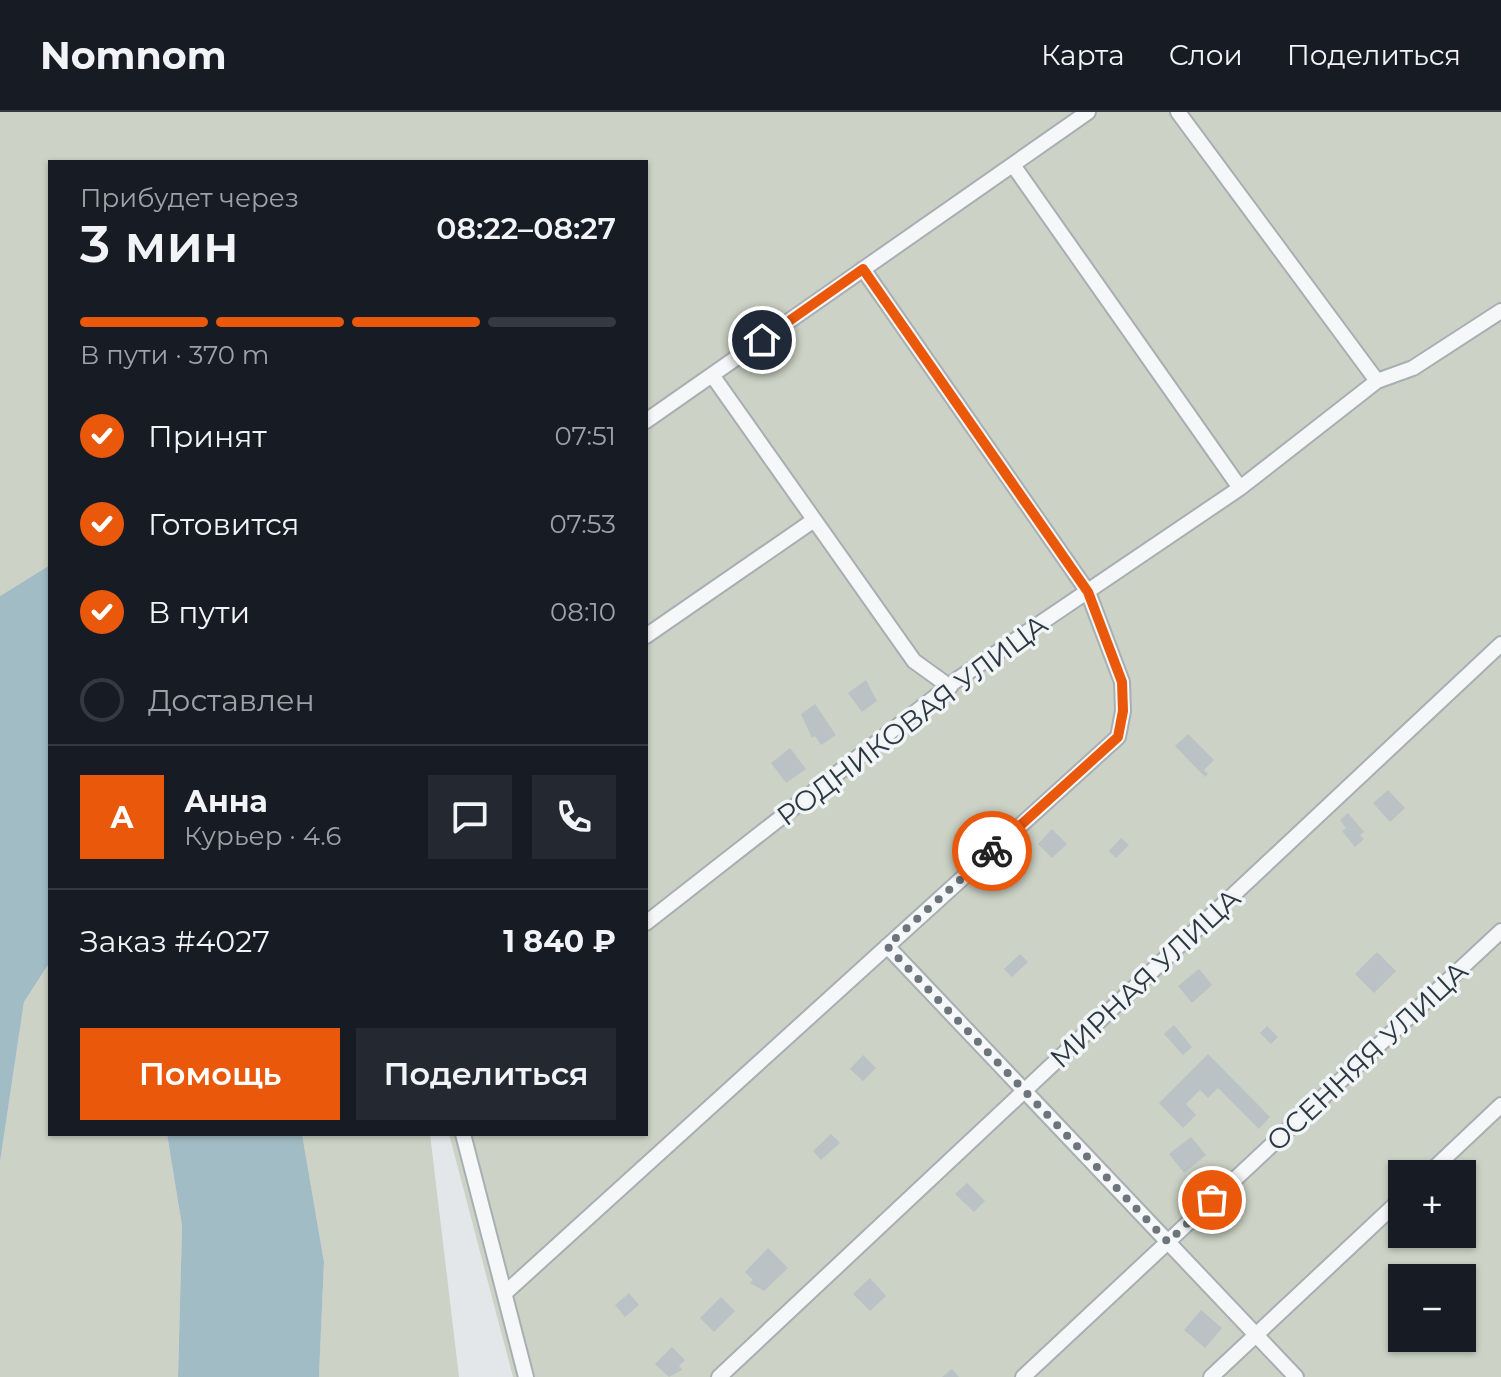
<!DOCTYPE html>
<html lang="ru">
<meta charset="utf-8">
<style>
:root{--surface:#171b24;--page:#242831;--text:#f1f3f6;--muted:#9ea1a6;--line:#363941;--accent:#ea580c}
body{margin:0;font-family:Montserrat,sans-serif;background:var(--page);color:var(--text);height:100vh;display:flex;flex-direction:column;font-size:30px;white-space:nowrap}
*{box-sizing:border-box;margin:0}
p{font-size:26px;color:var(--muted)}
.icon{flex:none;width:44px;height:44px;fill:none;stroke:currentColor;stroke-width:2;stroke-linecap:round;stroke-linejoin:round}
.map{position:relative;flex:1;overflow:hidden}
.details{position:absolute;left:48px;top:48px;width:600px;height:976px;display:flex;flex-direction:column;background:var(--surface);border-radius:0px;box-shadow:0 2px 6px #0004}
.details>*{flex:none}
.buttons{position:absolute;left:1388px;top:1048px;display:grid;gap:16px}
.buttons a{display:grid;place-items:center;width:88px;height:88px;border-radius:0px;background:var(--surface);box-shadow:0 2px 6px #0004;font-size:40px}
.pin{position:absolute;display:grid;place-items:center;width:68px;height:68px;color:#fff;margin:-34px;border:4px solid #fff;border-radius:50%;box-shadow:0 2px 8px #0007}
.courier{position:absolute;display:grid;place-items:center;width:80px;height:80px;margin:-40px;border:6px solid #ea580c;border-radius:50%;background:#fff;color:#222;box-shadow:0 2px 10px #0007}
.head em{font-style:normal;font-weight:600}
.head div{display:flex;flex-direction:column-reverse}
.head{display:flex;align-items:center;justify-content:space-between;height:136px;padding:0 32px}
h1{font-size:52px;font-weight:600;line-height:60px}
.bar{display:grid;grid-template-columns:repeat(4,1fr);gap:12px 8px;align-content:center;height:96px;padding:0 32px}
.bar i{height:10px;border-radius:6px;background:var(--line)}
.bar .active{background:var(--accent)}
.bar p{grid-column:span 4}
.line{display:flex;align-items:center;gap:20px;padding:0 32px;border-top:2px solid var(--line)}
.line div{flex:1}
.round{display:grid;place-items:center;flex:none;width:84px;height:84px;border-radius:0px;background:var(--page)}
ol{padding:0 32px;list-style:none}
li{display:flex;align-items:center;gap:24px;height:88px}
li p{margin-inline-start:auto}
li .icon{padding:8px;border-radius:50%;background:var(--accent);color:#fff;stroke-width:4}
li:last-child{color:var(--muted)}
li i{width:44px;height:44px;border:4px solid var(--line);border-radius:50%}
.button{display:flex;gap:16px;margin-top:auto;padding:16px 32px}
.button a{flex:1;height:92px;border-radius:0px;background:var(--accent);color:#fff;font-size:32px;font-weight:600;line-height:92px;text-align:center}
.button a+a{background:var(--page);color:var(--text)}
header{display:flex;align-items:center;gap:48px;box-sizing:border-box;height:112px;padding:0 40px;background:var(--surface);border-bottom:2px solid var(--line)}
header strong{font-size:38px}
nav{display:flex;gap:44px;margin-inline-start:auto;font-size:28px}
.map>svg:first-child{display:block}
.green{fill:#ccd2c5;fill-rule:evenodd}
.water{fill:#a2bcc5}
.building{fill:#bac2c6}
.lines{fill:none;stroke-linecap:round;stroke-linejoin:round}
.minor-casing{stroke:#a8afb3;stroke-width:18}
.minor{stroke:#f5f7f8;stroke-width:14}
.done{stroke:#6c757b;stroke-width:8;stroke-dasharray:0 14.4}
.route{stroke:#ea580c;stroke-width:10}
.labels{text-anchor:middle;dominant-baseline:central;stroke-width:7;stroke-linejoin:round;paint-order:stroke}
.street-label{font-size:28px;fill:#2c3840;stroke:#f2f5f7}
</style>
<header>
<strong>Nomnom</strong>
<nav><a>Карта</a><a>Слои</a><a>Поделиться</a></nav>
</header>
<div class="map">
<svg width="1501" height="1265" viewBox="0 0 1501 1265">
<rect width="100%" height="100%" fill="#e3e7e9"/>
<path class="green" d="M0,0H1501V1265H513L449,1022H646V50H50V453L0,484ZM1402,1062H1462V1122H1402ZM1402,1166H1462V1226H1402Z
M50,850V1022H167L182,1114L178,1265H0V1050L24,890Z
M302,1022H430L459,1265H319L324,1150Z"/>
<path class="water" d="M50,453V850L24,890L0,1050V484Z
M167,1022H302L324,1150L319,1265H178L182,1114Z"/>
<path class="building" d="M866,568L877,589L862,600L848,581Z
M815,592L836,623L821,633L815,624L812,626L801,602Z
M1188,622L1214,648L1204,658L1208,662L1205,665L1175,634Z
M790,636L806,657L786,671L771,651Z
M1388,678L1405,696L1390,710L1373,691Z
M1348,701L1364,720L1360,723L1364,727L1355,735L1342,719L1346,716L1340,708Z
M1052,717L1067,732L1052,746L1038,732Z
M1121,726L1129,733L1116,746L1109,739Z
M1377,840L1396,859L1374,881L1355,862Z
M1020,842L1028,850L1012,865L1004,857Z
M1199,857L1212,873L1192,891L1178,874Z
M1174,913L1192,935L1183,943L1164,922Z
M1267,914L1278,925L1271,932L1260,921Z
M1208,942L1270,1005L1259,1017L1218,976L1208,986L1200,978L1186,992L1196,1003L1183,1016L1159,991Z
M863,943L876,956L863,969L850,957Z
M831,1022L840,1031L821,1048L813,1039Z
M1191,1025L1206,1043L1184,1061L1169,1042Z
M967,1071L985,1089L974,1100L955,1082Z
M768,1136L788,1156L764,1179L750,1171L753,1168L745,1160Z
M870,1166L886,1184L870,1199L853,1182Z
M629,1181L639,1193L625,1205L615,1193Z
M721,1185L735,1199L714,1220L700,1206Z
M1201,1198L1222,1216L1205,1236L1184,1218Z
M672,1235L685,1248L679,1254L682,1258L669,1265L655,1252Z
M952,1257L959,1265H942Z"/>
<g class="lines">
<g class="minor-casing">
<path id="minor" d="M1178,0L1377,269
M1013,53L1240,376
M712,263L914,549L950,575
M646,309L1088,0
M646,524L814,408
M646,811L958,567L1240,376L1377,269L1413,256L1501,199
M887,834L1296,1265
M463,1022L526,1265
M1428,1062L1501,993
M505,1181L1118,625L1123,599L1122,570L1088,480L863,157
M719,1265L1501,532
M1023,1265L1501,819
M1211,1265L1402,1086"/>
</g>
<use href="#minor" class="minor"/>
</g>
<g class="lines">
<path class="done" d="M992,739L887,834L1168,1130L1212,1088"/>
<path class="route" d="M762,228L863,157L1088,480L1122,570L1123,599L1118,625L992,739"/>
</g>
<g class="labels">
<g class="street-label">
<text transform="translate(912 608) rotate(-37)">РОДНИКОВАЯ УЛИЦА</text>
<text transform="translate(1145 866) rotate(-43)">МИРНАЯ УЛИЦА</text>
<text transform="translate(1367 944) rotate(-43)">ОСЕННЯЯ УЛИЦА</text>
</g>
</g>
</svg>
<div class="buttons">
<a>+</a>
<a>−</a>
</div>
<div class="pin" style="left:1212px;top:1088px;background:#ea580c"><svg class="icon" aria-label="bag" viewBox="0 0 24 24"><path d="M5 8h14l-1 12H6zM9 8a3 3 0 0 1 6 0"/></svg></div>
<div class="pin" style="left:762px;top:228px;background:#1f2937"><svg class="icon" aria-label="home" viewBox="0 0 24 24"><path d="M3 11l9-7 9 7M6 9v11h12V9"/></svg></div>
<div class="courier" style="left:992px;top:739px"><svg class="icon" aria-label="bike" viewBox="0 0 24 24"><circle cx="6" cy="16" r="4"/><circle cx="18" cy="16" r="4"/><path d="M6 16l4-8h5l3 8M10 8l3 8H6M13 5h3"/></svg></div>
<section class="details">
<div class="head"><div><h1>3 мин</h1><p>Прибудет через</p></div><em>08:22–08:27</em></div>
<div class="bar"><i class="active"></i><i class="active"></i><i class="active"></i><i></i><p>В пути · 370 m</p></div>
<ol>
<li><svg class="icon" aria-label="check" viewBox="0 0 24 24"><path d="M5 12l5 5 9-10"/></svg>Принят<p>07:51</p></li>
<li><svg class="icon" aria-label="check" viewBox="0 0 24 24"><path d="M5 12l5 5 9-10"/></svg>Готовится<p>07:53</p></li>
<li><svg class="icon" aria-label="check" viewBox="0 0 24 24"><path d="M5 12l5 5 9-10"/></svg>В пути<p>08:10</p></li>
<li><i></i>Доставлен</li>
</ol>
<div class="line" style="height:144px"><b class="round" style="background:var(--accent);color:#fff">А</b><div><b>Анна</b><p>Курьер · 4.6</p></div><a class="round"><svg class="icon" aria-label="chat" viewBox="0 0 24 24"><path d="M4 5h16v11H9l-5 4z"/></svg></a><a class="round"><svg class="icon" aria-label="phone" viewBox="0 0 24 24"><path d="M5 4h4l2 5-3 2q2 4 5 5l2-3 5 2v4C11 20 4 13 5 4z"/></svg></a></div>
<div class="line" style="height:104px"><div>Заказ #4027</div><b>1 840 ₽</b></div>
<div class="button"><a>Помощь</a><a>Поделиться</a></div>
</section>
</div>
